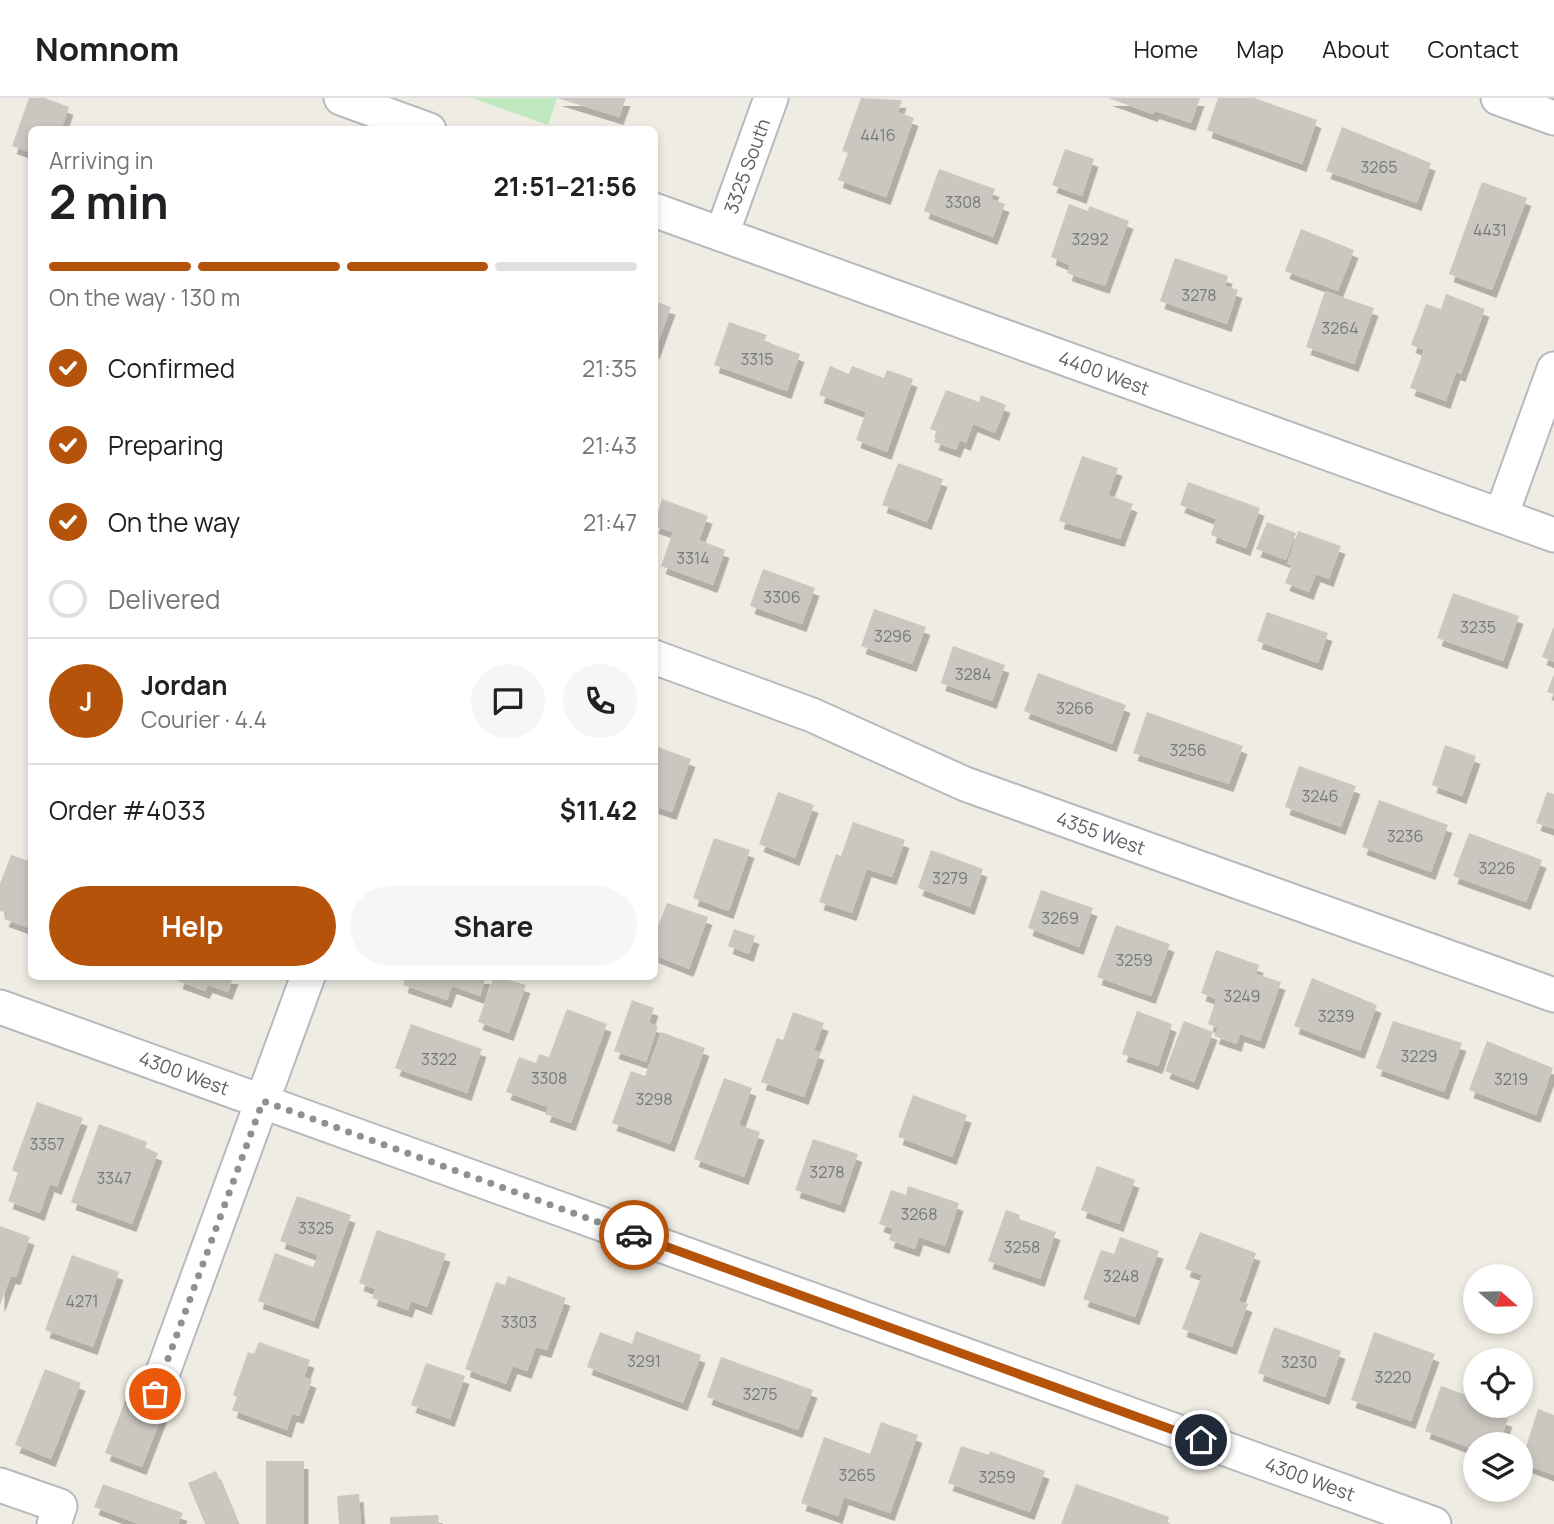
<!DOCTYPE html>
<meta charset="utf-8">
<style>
:root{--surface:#fff;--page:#f6f6f6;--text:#202124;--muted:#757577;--line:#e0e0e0;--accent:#b45309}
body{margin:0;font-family:Manrope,sans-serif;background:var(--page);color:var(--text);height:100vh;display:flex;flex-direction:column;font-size:26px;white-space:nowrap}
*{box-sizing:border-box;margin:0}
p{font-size:23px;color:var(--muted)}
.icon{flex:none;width:38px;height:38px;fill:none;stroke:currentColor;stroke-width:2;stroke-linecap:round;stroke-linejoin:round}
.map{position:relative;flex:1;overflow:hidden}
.panel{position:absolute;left:28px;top:28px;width:630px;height:854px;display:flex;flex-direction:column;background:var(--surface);border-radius:10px;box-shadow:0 4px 10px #0003}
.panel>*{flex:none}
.needle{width:46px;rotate:110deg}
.controls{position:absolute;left:1463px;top:1166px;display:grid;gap:14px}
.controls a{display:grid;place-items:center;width:70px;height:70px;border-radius:50%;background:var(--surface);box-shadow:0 4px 10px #0003;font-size:35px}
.pin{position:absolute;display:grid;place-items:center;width:60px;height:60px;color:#fff;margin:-30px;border:4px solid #fff;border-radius:50%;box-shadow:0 2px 7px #0007}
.courier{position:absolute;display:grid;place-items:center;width:70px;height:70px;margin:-35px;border:5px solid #b45309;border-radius:50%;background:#fff;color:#222;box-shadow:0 2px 9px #0007}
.overview em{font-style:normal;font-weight:700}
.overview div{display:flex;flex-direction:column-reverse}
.overview{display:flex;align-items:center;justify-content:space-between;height:119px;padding:0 21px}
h1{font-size:46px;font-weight:700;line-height:52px}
.bar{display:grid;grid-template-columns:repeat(4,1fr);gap:10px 7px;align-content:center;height:84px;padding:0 21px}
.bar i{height:9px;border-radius:5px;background:var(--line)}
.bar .active{background:var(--accent)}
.bar p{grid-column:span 4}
.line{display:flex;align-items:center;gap:18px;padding:0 21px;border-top:2px solid var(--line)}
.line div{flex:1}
.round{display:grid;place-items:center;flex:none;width:74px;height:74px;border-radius:37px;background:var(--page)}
ol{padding:0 21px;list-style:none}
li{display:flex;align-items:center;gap:21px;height:77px}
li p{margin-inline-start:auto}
li .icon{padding:7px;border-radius:50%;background:var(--accent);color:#fff;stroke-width:4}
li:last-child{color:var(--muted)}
li i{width:38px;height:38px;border:4px solid var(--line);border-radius:50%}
.cta{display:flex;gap:14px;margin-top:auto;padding:14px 21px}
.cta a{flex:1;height:80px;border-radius:42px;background:var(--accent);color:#fff;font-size:28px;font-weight:700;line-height:80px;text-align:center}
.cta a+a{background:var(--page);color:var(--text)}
header{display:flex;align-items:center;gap:42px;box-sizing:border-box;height:98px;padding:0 35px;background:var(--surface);border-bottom:2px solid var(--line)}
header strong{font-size:33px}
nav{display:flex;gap:38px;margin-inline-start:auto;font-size:24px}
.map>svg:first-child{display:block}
.green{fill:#bfe8be}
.building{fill:#cac7c0;filter:url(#shadow)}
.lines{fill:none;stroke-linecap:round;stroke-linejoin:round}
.minor-casing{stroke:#b6babe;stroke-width:37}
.minor{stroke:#fff;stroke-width:33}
.done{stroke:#8f9191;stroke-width:7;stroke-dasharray:0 12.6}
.route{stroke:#b45309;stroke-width:9}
.labels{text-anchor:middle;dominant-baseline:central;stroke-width:6;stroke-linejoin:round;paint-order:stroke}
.number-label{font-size:16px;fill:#777a7c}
.street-label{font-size:19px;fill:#5b6065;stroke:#fff}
</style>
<header>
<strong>Nomnom</strong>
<nav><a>Home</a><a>Map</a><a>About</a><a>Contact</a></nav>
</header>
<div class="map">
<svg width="1554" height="1426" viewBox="0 0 1554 1426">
<defs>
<filter id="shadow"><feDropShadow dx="4.5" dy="8" stdDeviation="0" flood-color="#0004"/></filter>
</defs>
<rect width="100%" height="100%" fill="#efece3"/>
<path class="green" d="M472,0H557L548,27Z"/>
<path class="building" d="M29,0H45L69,9L61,32H32V55L12,48Z
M557,0H626L619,19Z
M861,0L902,2L898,14L914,20L886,99L838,82L848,55L842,53Z
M1108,0H1200L1191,25L1155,13L1153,16Z
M1218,0H1254L1317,22L1302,66L1207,32Z
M1342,29L1431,65L1417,105L1326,73Z
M1065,51L1094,61L1082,98L1052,87Z
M939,71L995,91L991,101L1005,106L993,139L924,113Z
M1482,84L1527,100L1492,192L1449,176Z
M1069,106L1088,113L1089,108L1129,123L1105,188L1067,175L1070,167L1051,159Z
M1301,131L1354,152L1338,193L1285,173Z
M1175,160L1228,178L1225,188L1238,192L1227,226L1160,203Z
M1325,193L1374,210L1354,266L1306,249Z
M1446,196L1485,211L1461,276L1456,274L1446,303L1410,290L1424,252L1411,247L1426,206L1441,211Z
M654,203L671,209L655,253H654Z
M729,224L767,237L764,243L800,256L787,293L714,267Z
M830,268L849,276L852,268L884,280L887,272L913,281L887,354L856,342L866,314L819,297Z
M946,292L979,304L981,297L1006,307L995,335L973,326L966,345L960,342L956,352L934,344L938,334L930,331Z
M1082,358L1118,370L1108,397L1133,406L1120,441L1059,423Z
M898,365L943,381L927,424L882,407Z
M1188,384L1260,410L1246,450L1211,437L1216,421L1180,407Z
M662,401L708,418L699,442L725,452L713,487L661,468L673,434L654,428Z
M1267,424L1296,435L1286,462L1256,451Z
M1298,433L1341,448L1329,481L1316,476L1309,494L1285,485L1292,467L1287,466Z
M763,471L815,490L802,526L750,508Z
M1453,495L1519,518L1503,563L1437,540Z
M874,511L926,529L912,566L861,548Z
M1267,514L1328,535L1318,565L1257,543Z
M1554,528V564L1542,559Z
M953,548L1005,567L992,603L941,585Z
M1038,575L1126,607L1112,646L1024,613Z
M1554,576V596L1547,594Z
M1147,614L1243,648L1229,686L1133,655Z
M1445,647L1476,658L1462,698L1432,687Z
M655,648L691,661L672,714L654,708Z
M1299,668L1356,688L1341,729L1285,709Z
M778,694L814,707L795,760L759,746Z
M1547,694L1554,696V731L1536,725Z
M1379,702L1448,727L1431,774L1362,749Z
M853,724L905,742L892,779L867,771L852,815L819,804L836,756L841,758Z
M1469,735L1542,762L1526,804L1453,778Z
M714,740L750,752L729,813L693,800Z
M931,752L983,771L970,809L918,790Z
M11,757L32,764V831L4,821L7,815L0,813V786Z
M1041,792L1093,810L1079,849L1028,830Z
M667,805L708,819L689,871L654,857V839Z
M1116,827L1170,846L1151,898L1097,879Z
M734,831L755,838L749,856L728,848Z
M1216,852L1259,867L1256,876L1281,884L1260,943L1240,936L1237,946L1214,938L1218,930L1208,926L1216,901L1201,895Z
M180,878H234L228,894L208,887L205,893L178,883Z
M406,878H486L480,898L452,888L447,902L403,887Z
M494,878L526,887L509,935L478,924Z
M1312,880L1377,907L1360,953L1294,928Z
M632,902L654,910L649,925L658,928L646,964L614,953Z
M567,911L607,926L571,1025L545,1016L548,1009L506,994L519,959L536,965L539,956L549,959Z
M1137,913L1172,926L1158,968L1122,956Z
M793,914L824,925L814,952L820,954L804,999L761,984L777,940L783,942Z
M1184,923L1213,934L1194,984L1165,973Z
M1393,923L1462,945L1444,994L1376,970Z
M411,926L482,951L467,995L395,970Z
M661,934L705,950L670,1046L612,1025L631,973L645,978Z
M1487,943L1553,970L1536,1017L1469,992Z
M724,980L752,990L739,1027L760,1034L744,1079L694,1061Z
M913,997L967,1017L952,1059L898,1039Z
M37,1004L83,1020L57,1089L50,1086L40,1115L8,1103L18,1075L12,1072Z
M99,1026L147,1044L145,1050L158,1055L132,1126L71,1104Z
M813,1041L858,1056L840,1107L795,1092Z
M1097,1068L1135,1082L1119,1126L1081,1112Z
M908,1088L959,1105L945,1148L919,1139L915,1151L889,1142L893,1131L879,1126L891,1092L906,1097Z
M297,1098L351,1117L314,1223L258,1203L275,1155L313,1169L318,1157L280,1143Z
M1006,1112L1020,1117L1019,1121L1056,1134L1040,1181L988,1163Z
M0,1128L30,1139L16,1179L11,1178L0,1207Z
M377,1132L446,1156L427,1209L411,1203L408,1212L372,1200L375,1191L359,1185Z
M1200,1134L1256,1155L1239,1203L1248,1206L1232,1249L1182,1231L1202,1177L1185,1171Z
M1120,1139L1159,1153L1135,1219L1083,1201L1101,1152L1114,1156Z
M72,1157L119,1174L93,1249L45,1232Z
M508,1178L566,1200L547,1252L536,1249L527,1273L513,1268L506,1286L465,1271L496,1184L505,1187Z
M1274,1229L1341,1253L1325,1299L1258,1275Z
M636,1233L701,1257L683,1305L587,1269L600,1234L632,1246Z
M1374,1234L1435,1256L1411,1323L1351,1302Z
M259,1244L310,1262L304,1279L312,1282L299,1318L292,1316L287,1332L232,1312L237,1299L233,1297L248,1254L254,1256Z
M721,1259L813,1292L798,1332L707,1299Z
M426,1265L465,1278L450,1321L411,1307Z
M45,1271L81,1285L51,1361L15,1347Z
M1441,1288L1475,1300V1307L1496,1308L1493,1316L1508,1321L1499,1346H1475V1352L1425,1333Z
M127,1298L164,1312L142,1369L105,1355Z
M1538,1311L1554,1317V1377L1521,1365Z
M881,1324L918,1337L890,1415L844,1399L838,1418L801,1405L824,1339L870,1356Z
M961,1348L989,1357L990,1353L1045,1373L1030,1414L948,1385Z
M266,1363H304V1426H266Z
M216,1373L238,1426H205L188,1385Z
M103,1386L183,1415L178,1426H139L94,1409Z
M1076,1386L1169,1419L1167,1426H1061Z
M359,1396L361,1426H339L337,1398Z
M438,1417L439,1426H390V1419Z"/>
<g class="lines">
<g class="minor-casing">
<path id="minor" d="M341,0L429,32
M1498,0L1554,20
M654,112L1554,437
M722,136L771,0
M1501,418L1554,271
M654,559L812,617L965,686L1554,897
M0,909L1434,1426
M155,1296L308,878
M0,1387L60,1408L54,1426"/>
</g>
<use href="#minor" class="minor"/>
</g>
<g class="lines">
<path class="done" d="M155,1296L263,1003L634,1137"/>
<path class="route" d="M634,1137L1201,1342"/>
</g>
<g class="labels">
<g class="number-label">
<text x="878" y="37">4416</text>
<text x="1379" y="69">3265</text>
<text x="963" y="104">3308</text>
<text x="1490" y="132">4431</text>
<text x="1090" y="141">3292</text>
<text x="1199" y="197">3278</text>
<text x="1340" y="230">3264</text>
<text x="757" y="261">3315</text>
<text x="693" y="460">3314</text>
<text x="782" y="499">3306</text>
<text x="1478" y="529">3235</text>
<text x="893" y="538">3296</text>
<text x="973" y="576">3284</text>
<text x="1075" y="610">3266</text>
<text x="1188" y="652">3256</text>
<text x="1320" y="698">3246</text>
<text x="1405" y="738">3236</text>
<text x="1497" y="770">3226</text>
<text x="950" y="780">3279</text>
<text x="1060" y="820">3269</text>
<text x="1134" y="862">3259</text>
<text x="1242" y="898">3249</text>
<text x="1336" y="918">3239</text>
<text x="1419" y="958">3229</text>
<text x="439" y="961">3322</text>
<text x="549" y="980">3308</text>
<text x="1511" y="981">3219</text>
<text x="654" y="1001">3298</text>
<text x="47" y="1046">3357</text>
<text x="827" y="1074">3278</text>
<text x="114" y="1080">3347</text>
<text x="919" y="1116">3268</text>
<text x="316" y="1130">3325</text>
<text x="1022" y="1149">3258</text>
<text x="1121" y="1178">3248</text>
<text x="82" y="1203">4271</text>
<text x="519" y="1224">3303</text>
<text x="644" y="1263">3291</text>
<text x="1299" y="1264">3230</text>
<text x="1393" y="1279">3220</text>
<text x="760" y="1296">3275</text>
<text x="857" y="1377">3265</text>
<text x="997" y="1379">3259</text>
</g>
<g class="street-label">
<text transform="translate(747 68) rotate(-70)">3325 South</text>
<text transform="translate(1104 275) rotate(20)">4400 West</text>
<text transform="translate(1101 735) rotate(20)">4355 West</text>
<text transform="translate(184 975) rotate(20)">4300 West</text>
<text transform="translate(1310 1381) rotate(20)">4300 West</text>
</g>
</g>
</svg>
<div class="controls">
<a><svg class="needle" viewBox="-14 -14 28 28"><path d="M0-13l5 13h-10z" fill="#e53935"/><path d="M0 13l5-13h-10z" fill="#757577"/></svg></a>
<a><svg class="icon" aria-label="locate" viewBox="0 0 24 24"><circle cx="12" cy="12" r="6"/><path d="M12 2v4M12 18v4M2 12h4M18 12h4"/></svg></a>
<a><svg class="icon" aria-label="layers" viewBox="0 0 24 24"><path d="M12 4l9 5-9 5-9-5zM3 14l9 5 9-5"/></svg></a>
</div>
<div class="pin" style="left:155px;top:1296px;background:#ea580c"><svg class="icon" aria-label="bag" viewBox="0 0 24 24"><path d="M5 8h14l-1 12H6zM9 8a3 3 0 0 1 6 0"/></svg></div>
<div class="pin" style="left:1201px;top:1342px;background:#1f2937"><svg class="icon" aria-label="home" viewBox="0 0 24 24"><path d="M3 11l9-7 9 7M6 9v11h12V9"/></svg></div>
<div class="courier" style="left:634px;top:1137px"><svg class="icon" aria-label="car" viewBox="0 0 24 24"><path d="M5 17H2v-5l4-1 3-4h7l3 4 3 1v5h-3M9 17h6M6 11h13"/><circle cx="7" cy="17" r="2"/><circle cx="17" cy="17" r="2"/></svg></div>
<section class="panel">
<div class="overview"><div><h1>2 min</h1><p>Arriving in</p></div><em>21:51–21:56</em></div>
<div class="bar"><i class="active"></i><i class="active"></i><i class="active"></i><i></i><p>On the way · 130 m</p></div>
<ol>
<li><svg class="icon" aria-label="check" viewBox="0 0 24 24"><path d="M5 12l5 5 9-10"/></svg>Confirmed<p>21:35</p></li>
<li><svg class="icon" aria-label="check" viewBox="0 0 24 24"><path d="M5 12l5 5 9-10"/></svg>Preparing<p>21:43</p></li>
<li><svg class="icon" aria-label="check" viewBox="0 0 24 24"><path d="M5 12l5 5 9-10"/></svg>On the way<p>21:47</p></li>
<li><i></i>Delivered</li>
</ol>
<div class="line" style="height:126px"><b class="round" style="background:var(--accent);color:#fff">J</b><div><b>Jordan</b><p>Courier · 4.4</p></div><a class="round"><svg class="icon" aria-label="chat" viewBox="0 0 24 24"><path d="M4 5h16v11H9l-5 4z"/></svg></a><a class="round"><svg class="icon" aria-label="phone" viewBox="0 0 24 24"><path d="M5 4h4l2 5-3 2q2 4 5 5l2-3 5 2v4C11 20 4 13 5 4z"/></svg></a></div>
<div class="line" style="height:91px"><div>Order #4033</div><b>$11.42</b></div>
<div class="cta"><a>Help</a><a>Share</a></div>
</section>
</div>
